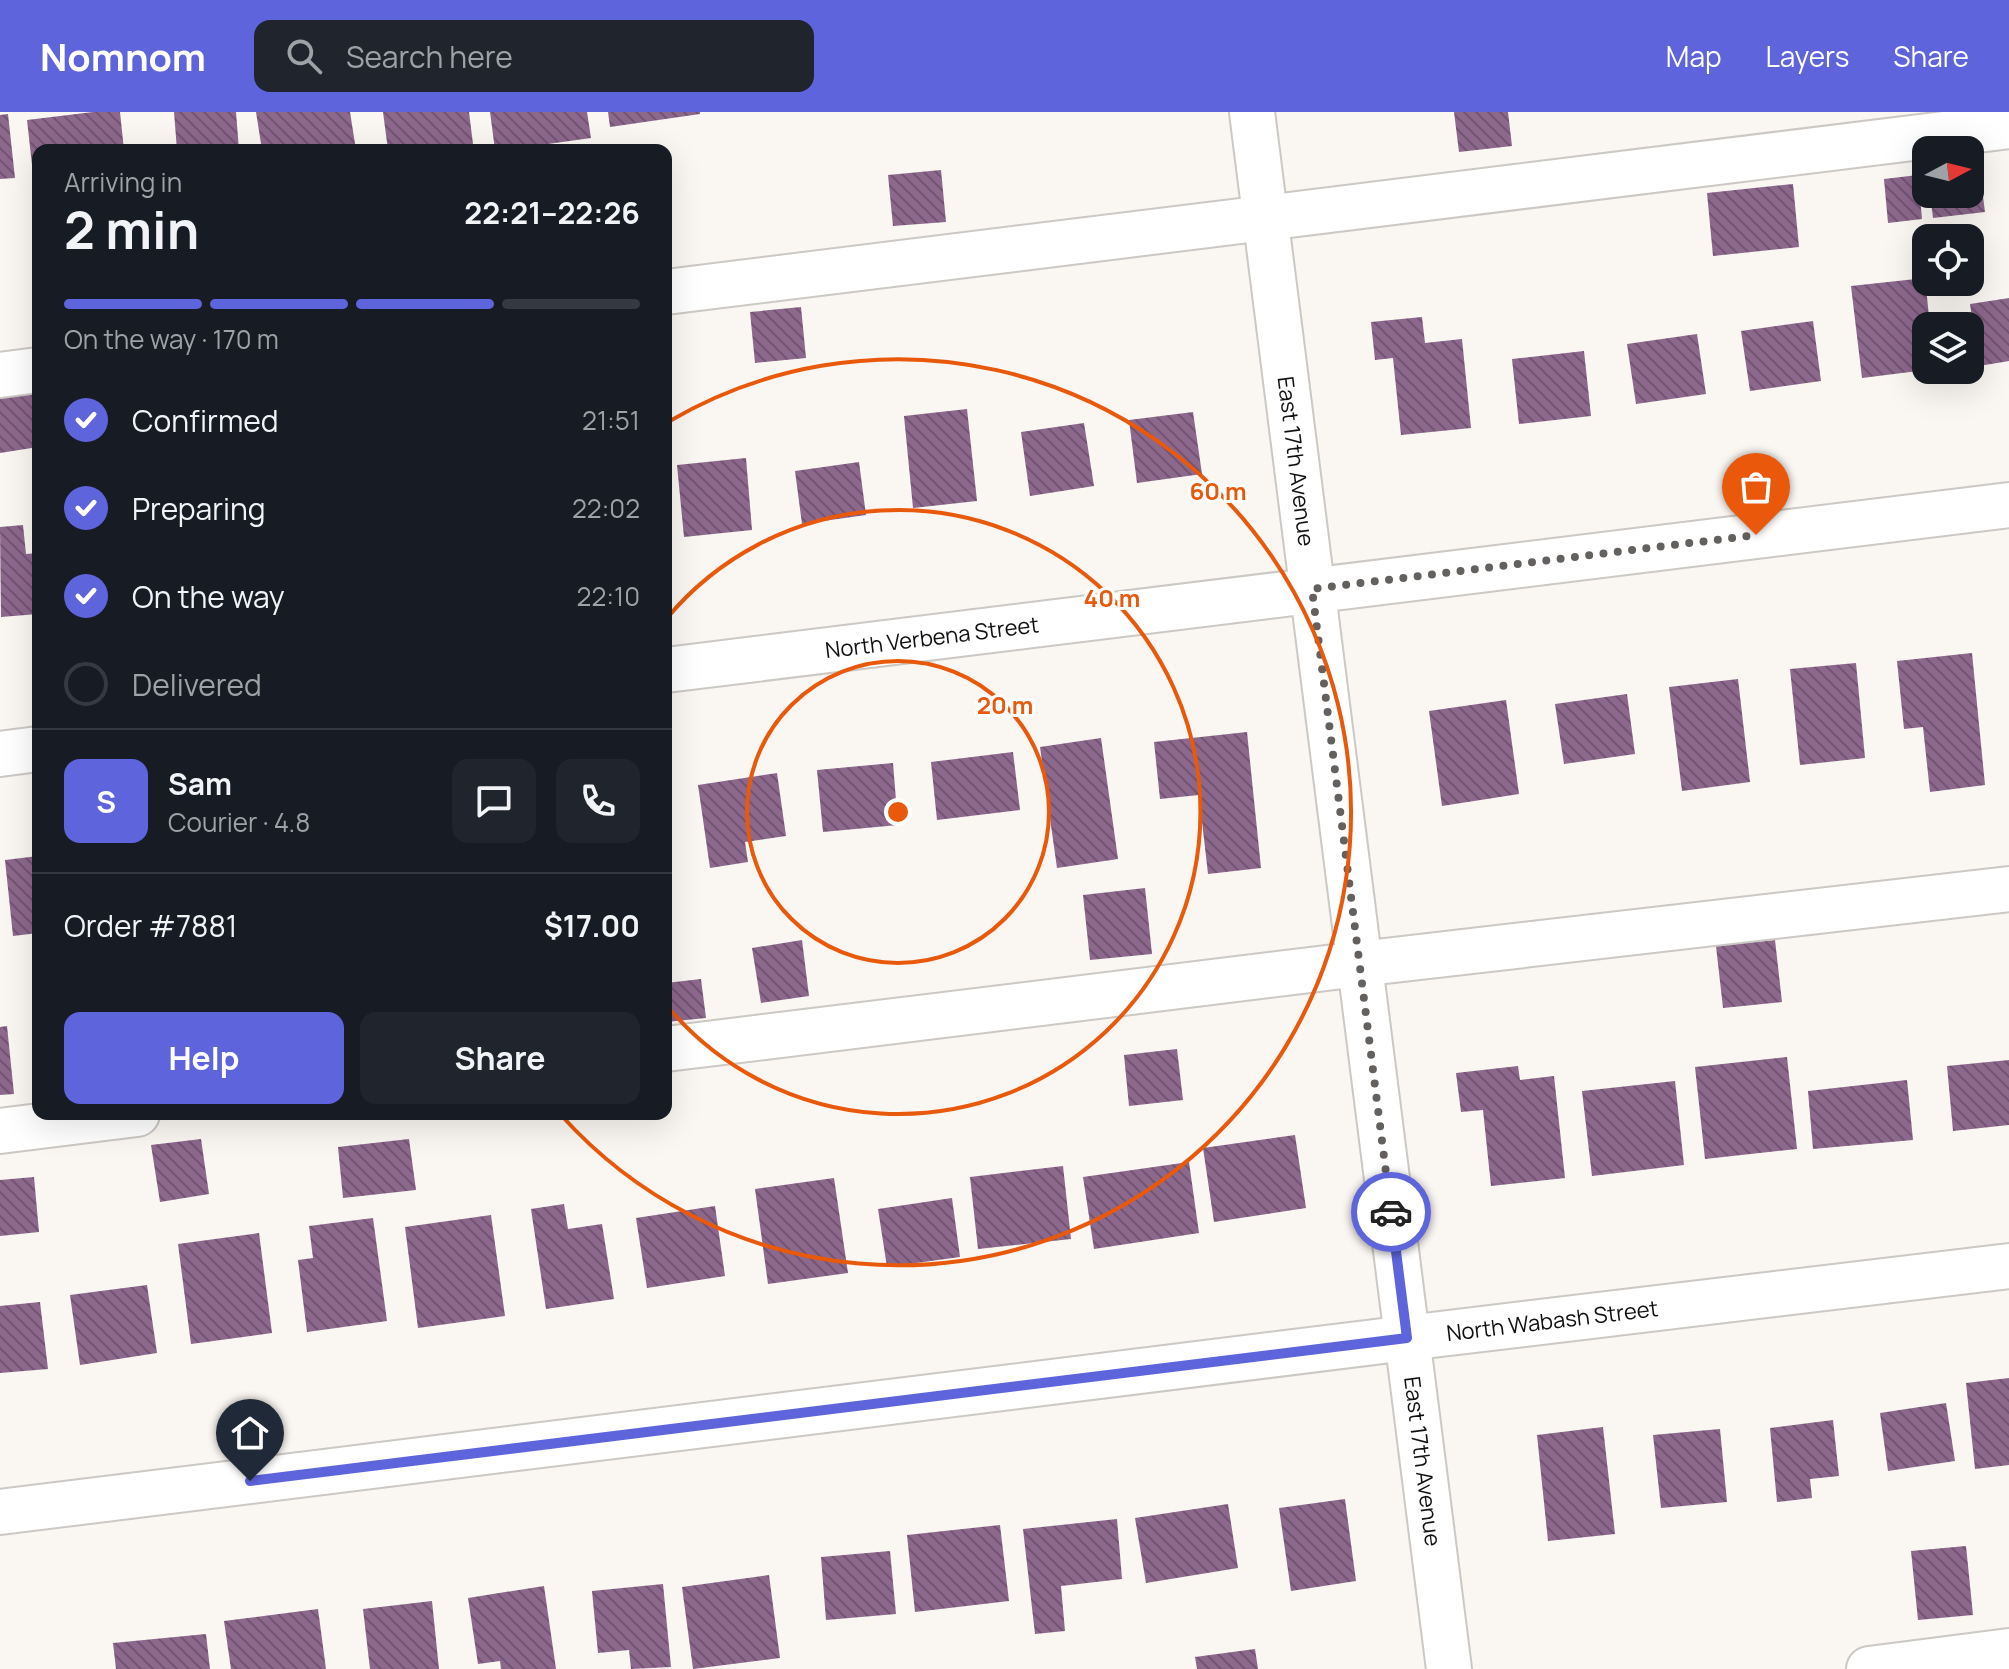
<!DOCTYPE html>
<meta charset="utf-8">
<style>
:root{--surface:#171b24;--page:#20242c;--text:#f1f3f6;--muted:#9ea1a6;--line:#363941;--accent:#5e64dc}
body{margin:0;font-family:Manrope,sans-serif;background:var(--page);color:var(--text);height:100vh;display:flex;flex-direction:column;font-size:30px;white-space:nowrap}
*{box-sizing:border-box;margin:0}
p{font-size:26px;color:var(--muted)}
.icon{flex:none;width:44px;height:44px;fill:none;stroke:currentColor;stroke-width:2;stroke-linecap:round;stroke-linejoin:round}
.map{position:relative;flex:1;overflow:hidden}
.side{position:absolute;left:32px;top:32px;width:640px;height:976px;display:flex;flex-direction:column;background:var(--surface);border-radius:16px;box-shadow:0 8px 32px #0002}
.side>*{flex:none}
.needle{width:52px;rotate:83deg}
.controls{position:absolute;left:1912px;top:24px;display:grid;gap:16px}
.controls a{display:grid;place-items:center;width:72px;height:72px;border-radius:16px;background:var(--surface);box-shadow:0 8px 32px #0002;font-size:40px}
.pin{position:absolute;display:grid;place-items:center;width:68px;height:68px;color:#fff;margin:-82px -34px;border-radius:50% 50% 50% 0;rotate:-45deg;box-shadow:0 0 8px #0007}
.pin .icon{rotate:45deg}
.courier{position:absolute;display:grid;place-items:center;width:80px;height:80px;margin:-40px;border:6px solid #5e64dc;border-radius:50%;background:#fff;color:#222;box-shadow:0 2px 10px #0007}
.head em{font-style:normal;font-weight:700}
.head div{display:flex;flex-direction:column-reverse}
.head{display:flex;align-items:center;justify-content:space-between;height:136px;padding:0 32px}
h1{font-size:52px;font-weight:700;line-height:60px}
.bar{display:grid;grid-template-columns:repeat(4,1fr);gap:12px 8px;align-content:center;height:96px;padding:0 32px}
.bar i{height:10px;border-radius:6px;background:var(--line)}
.bar .active{background:var(--accent)}
.bar p{grid-column:span 4}
.line{display:flex;align-items:center;gap:20px;padding:0 32px;border-top:2px solid var(--line)}
.line div{flex:1}
.round{display:grid;place-items:center;flex:none;width:84px;height:84px;border-radius:16px;background:var(--page)}
ol{padding:0 32px;list-style:none}
li{display:flex;align-items:center;gap:24px;height:88px}
li p{margin-inline-start:auto}
li .icon{padding:8px;border-radius:50%;background:var(--accent);color:#fff;stroke-width:4}
li:last-child{color:var(--muted)}
li i{width:44px;height:44px;border:4px solid var(--line);border-radius:50%}
.cta{display:flex;gap:16px;margin-top:auto;padding:16px 32px}
.cta a{flex:1;height:92px;border-radius:16px;background:var(--accent);color:#fff;font-size:32px;font-weight:700;line-height:92px;text-align:center}
.cta a+a{background:var(--page);color:var(--text)}
header{display:flex;align-items:center;gap:48px;box-sizing:border-box;height:112px;padding:0 40px;background:var(--accent);color:#fff}
header strong{font-size:38px}
nav{display:flex;gap:44px;margin-inline-start:auto;font-size:28px}
.search{width:560px;height:72px;background:var(--page);display:flex;align-items:center;gap:20px;box-sizing:border-box;padding:0 28px;border-radius:16px;color:var(--muted);font-size:30px}
.map>svg:first-child{display:block}
.building{fill:url(#building-back-hatch)}
.lines{fill:none;stroke-linecap:round;stroke-linejoin:round}
.minor-casing{stroke:#ccc9c4;stroke-width:48}
.minor{stroke:#fff;stroke-width:44}
.done{stroke:#63605e;stroke-width:8;stroke-dasharray:0 14.4}
.route{stroke:#5e64dc;stroke-width:10}
.ring{fill:none;stroke:#e8590c;stroke-width:4}
.labels{text-anchor:middle;dominant-baseline:central;stroke-width:6;stroke-linejoin:round;paint-order:stroke}
.street-label{font-size:22px;fill:#11100f;stroke:#fff}
.centre{fill:#e8590c;stroke:#fff;stroke-width:4}
.ring-label{font-size:24px;text-anchor:middle;font-weight:bold;fill:#e8590c;stroke:#fff;stroke-width:6;stroke-linejoin:round;paint-order:stroke}
</style>
<header>
<strong>Nomnom</strong>
<div class="search"><svg class="icon" aria-label="search" viewBox="0 0 24 24"><circle cx="10" cy="10" r="6"/><path d="M15 15l6 6"/></svg>Search here</div>
<nav><a>Map</a><a>Layers</a><a>Share</a></nav>
</header>
<div class="map">
<svg width="2009" height="1557" viewBox="0 0 2009 1557">
<defs>
<pattern id="building-back-hatch" width="6" height="6" patternUnits="userSpaceOnUse" patternTransform="scale(2)"><rect width="6" height="6" fill="#8d688d"/><path d="M-1 5l2 2M0 0l6 6M5-1l2 2" fill="none" stroke="#725472"/></pattern>
</defs>
<rect width="100%" height="100%" fill="#faf6f2"/>
<path class="building" d="M93,0H120L124,38H38V89H36L27,8Z
M174,0H236L239,38H177Z
M256,0H350L356,38H262Z
M383,0H469L473,32L448,38H388Z
M490,0H587L591,26L541,33L542,38H495Z
M608,0H700V2L610,15Z
M1454,0H1508L1512,34L1459,40Z
M8,2L15,66L0,67V3Z
M1979,53L1985,100L1933,106L1930,82H1970V54Z
M941,58L946,110L893,114L888,63Z
M1918,63L1922,107L1888,111L1884,67Z
M1793,72L1799,135L1713,144L1707,81Z
M1925,166L1930,214H1926V258L1862,266L1851,174Z
M2009,186V249L1979,254L1970,192Z
M801,195L806,246L755,251L750,200Z
M1422,205L1425,231L1462,227L1471,316L1401,323L1393,246L1375,248L1371,210Z
M1813,209L1821,269L1750,279L1741,219Z
M1697,222L1706,282L1636,292L1627,232Z
M1584,239L1591,304L1519,312L1512,247Z
M38,277V335L0,341V283Z
M967,297L977,389L913,396L904,304Z
M1193,300L1202,362L1137,371L1129,308Z
M1084,311L1094,374L1030,384L1021,320Z
M746,346L752,418L684,425L677,353Z
M859,350L866,403L802,412L795,359Z
M23,413L26,442L38,441V502L1,505L0,415Z
M1972,541L1985,673L1930,680L1923,615L1904,617L1897,549Z
M1856,551L1865,646L1800,653L1790,557Z
M1738,567L1750,670L1682,679L1669,575Z
M1627,582L1635,642L1564,652L1555,592Z
M1506,588L1519,682L1442,694L1429,599Z
M1247,620L1261,756L1208,762L1199,683L1160,687L1154,630Z
M1101,626L1118,747L1057,756L1040,635Z
M1013,640L1020,698L937,708L931,650Z
M893,651L898,713L823,720L817,658Z
M777,661L786,724L745,730L748,750L710,756L698,673Z
M38,744V821L13,824L5,748Z
M1145,776L1152,842L1090,848L1083,783Z
M802,828L809,884L761,891L752,836Z
M1775,828L1782,890L1723,896L1716,834Z
M701,867L706,906L666,910V871Z
M7,914L14,982L0,983V915Z
M1177,937L1183,988L1129,994L1124,943Z
M1787,945L1797,1037L1705,1047L1695,955Z
M2009,948V1013L1953,1019L1947,954Z
M1518,954L1520,968L1554,964L1565,1066L1491,1074L1483,998L1461,1000L1456,961Z
M1907,968L1913,1028L1813,1037L1808,979Z
M1675,969L1684,1053L1592,1064L1582,979Z
M1295,1023L1306,1096L1214,1110L1203,1036Z
M201,1027L209,1082L160,1090L151,1033Z
M409,1027L416,1078L343,1086L338,1035Z
M1189,1050L1199,1121L1094,1137L1083,1065Z
M1063,1054L1071,1127L978,1137L970,1065Z
M34,1065L39,1120L0,1124V1068Z
M834,1066L848,1161L768,1172L755,1077Z
M952,1086L960,1145L887,1155L878,1097Z
M564,1092L568,1117L602,1112L614,1187L546,1197L531,1097Z
M715,1094L725,1164L647,1176L636,1106Z
M491,1103L505,1204L418,1216L405,1115Z
M373,1106L387,1209L307,1220L298,1148L313,1146L309,1114Z
M259,1121L272,1221L191,1232L178,1132Z
M147,1173L157,1241L80,1253L70,1183Z
M40,1190L48,1257L0,1261V1194Z
M2009,1266V1353L1975,1357L1966,1271Z
M1946,1291L1955,1349L1888,1359L1880,1301Z
M1833,1308L1839,1364L1810,1367L1812,1386L1777,1390L1770,1316Z
M1603,1315L1615,1422L1548,1429L1537,1323Z
M1720,1317L1727,1390L1661,1396L1653,1323Z
M1345,1387L1356,1469L1291,1479L1279,1396Z
M1228,1392L1238,1456L1146,1471L1135,1406Z
M1117,1407L1122,1467L1061,1474L1065,1519L1035,1522L1023,1417Z
M1000,1413L1009,1489L915,1500L907,1423Z
M1966,1434L1973,1503L1918,1508L1911,1439Z
M890,1439L896,1502L826,1508L821,1445Z
M769,1463L780,1546L693,1557L682,1475Z
M663,1472L671,1555L631,1557L629,1538L598,1541L592,1479Z
M544,1474L556,1557H501L500,1549L478,1552L468,1486Z
M432,1489L439,1557H370L363,1497Z
M318,1497L326,1557H231L224,1509Z
M206,1522L210,1557H116L113,1531Z
M1255,1537L1258,1557H1197L1195,1545Z"/>
<g class="lines">
<g class="minor-casing">
<g id="minor">
<path id="s1" d="M1252,0L1449,1557"/>
<path d="M666,180L2009,14"/>
<path d="M0,263L38,258"/>
<path id="s2" d="M666,558L2009,393"/>
<path d="M0,642L38,637"/>
<path d="M666,937L1359,852L2009,777"/>
<path d="M0,1019L137,1002"/>
<path id="s3" d="M0,1400L1407,1226L2009,1154"/>
<path d="M1869,1557L2009,1539"/>
</g>
</g>
<use href="#minor" class="minor"/>
</g>
<g class="lines">
<path class="done" d="M1391,1100L1312,477L1756,423"/>
<path class="route" d="M250,1369L1407,1226L1391,1100"/>
</g>
<g class="ring">
<circle cx="898" cy="700" r="151"/>
<path d="M667 506A302 302 0 1 1 667 894"/>
<path d="M668 310A453 453 0 1 1 561 1003"/>
</g>
<g class="labels">
<g class="street-label">
<text stroke="none"><textPath href="#s1" startOffset="352">East 17th Avenue</textPath></text>
<text stroke="none"><textPath href="#s2" startOffset="268">North Verbena Street</textPath></text>
<text stroke="none"><textPath href="#s3" startOffset="1564">North Wabash Street</textPath></text>
<text stroke="none"><textPath href="#s1" startOffset="1360">East 17th Avenue</textPath></text>
</g>
</g>
<circle cx="898" cy="700" r="12" class="centre"/>
<g class="ring-label">
<text x="1218" y="388">60 m</text>
<text x="1112" y="495">40 m</text>
<text x="1005" y="602">20 m</text>
</g>
</svg>
<div class="controls">
<a><svg class="needle" viewBox="-14 -14 28 28"><path d="M0-13l5 13h-10z" fill="#e53935"/><path d="M0 13l5-13h-10z" fill="#9ea1a6"/></svg></a>
<a><svg class="icon" aria-label="locate" viewBox="0 0 24 24"><circle cx="12" cy="12" r="6"/><path d="M12 2v4M12 18v4M2 12h4M18 12h4"/></svg></a>
<a><svg class="icon" aria-label="layers" viewBox="0 0 24 24"><path d="M12 4l9 5-9 5-9-5zM3 14l9 5 9-5"/></svg></a>
</div>
<div class="pin" style="left:1756px;top:423px;background:#ea580c"><svg class="icon" aria-label="bag" viewBox="0 0 24 24"><path d="M5 8h14l-1 12H6zM9 8a3 3 0 0 1 6 0"/></svg></div>
<div class="pin" style="left:250px;top:1369px;background:#1f2937"><svg class="icon" aria-label="home" viewBox="0 0 24 24"><path d="M3 11l9-7 9 7M6 9v11h12V9"/></svg></div>
<div class="courier" style="left:1391px;top:1100px"><svg class="icon" aria-label="car" viewBox="0 0 24 24"><path d="M5 17H2v-5l4-1 3-4h7l3 4 3 1v5h-3M9 17h6M6 11h13"/><circle cx="7" cy="17" r="2"/><circle cx="17" cy="17" r="2"/></svg></div>
<section class="side">
<div class="head"><div><h1>2 min</h1><p>Arriving in</p></div><em>22:21–22:26</em></div>
<div class="bar"><i class="active"></i><i class="active"></i><i class="active"></i><i></i><p>On the way · 170 m</p></div>
<ol>
<li><svg class="icon" aria-label="check" viewBox="0 0 24 24"><path d="M5 12l5 5 9-10"/></svg>Confirmed<p>21:51</p></li>
<li><svg class="icon" aria-label="check" viewBox="0 0 24 24"><path d="M5 12l5 5 9-10"/></svg>Preparing<p>22:02</p></li>
<li><svg class="icon" aria-label="check" viewBox="0 0 24 24"><path d="M5 12l5 5 9-10"/></svg>On the way<p>22:10</p></li>
<li><i></i>Delivered</li>
</ol>
<div class="line" style="height:144px"><b class="round" style="background:var(--accent);color:#fff">S</b><div><b>Sam</b><p>Courier · 4.8</p></div><a class="round"><svg class="icon" aria-label="chat" viewBox="0 0 24 24"><path d="M4 5h16v11H9l-5 4z"/></svg></a><a class="round"><svg class="icon" aria-label="phone" viewBox="0 0 24 24"><path d="M5 4h4l2 5-3 2q2 4 5 5l2-3 5 2v4C11 20 4 13 5 4z"/></svg></a></div>
<div class="line" style="height:104px"><div>Order #7881</div><b>$17.00</b></div>
<div class="cta"><a>Help</a><a>Share</a></div>
</section>
</div>
